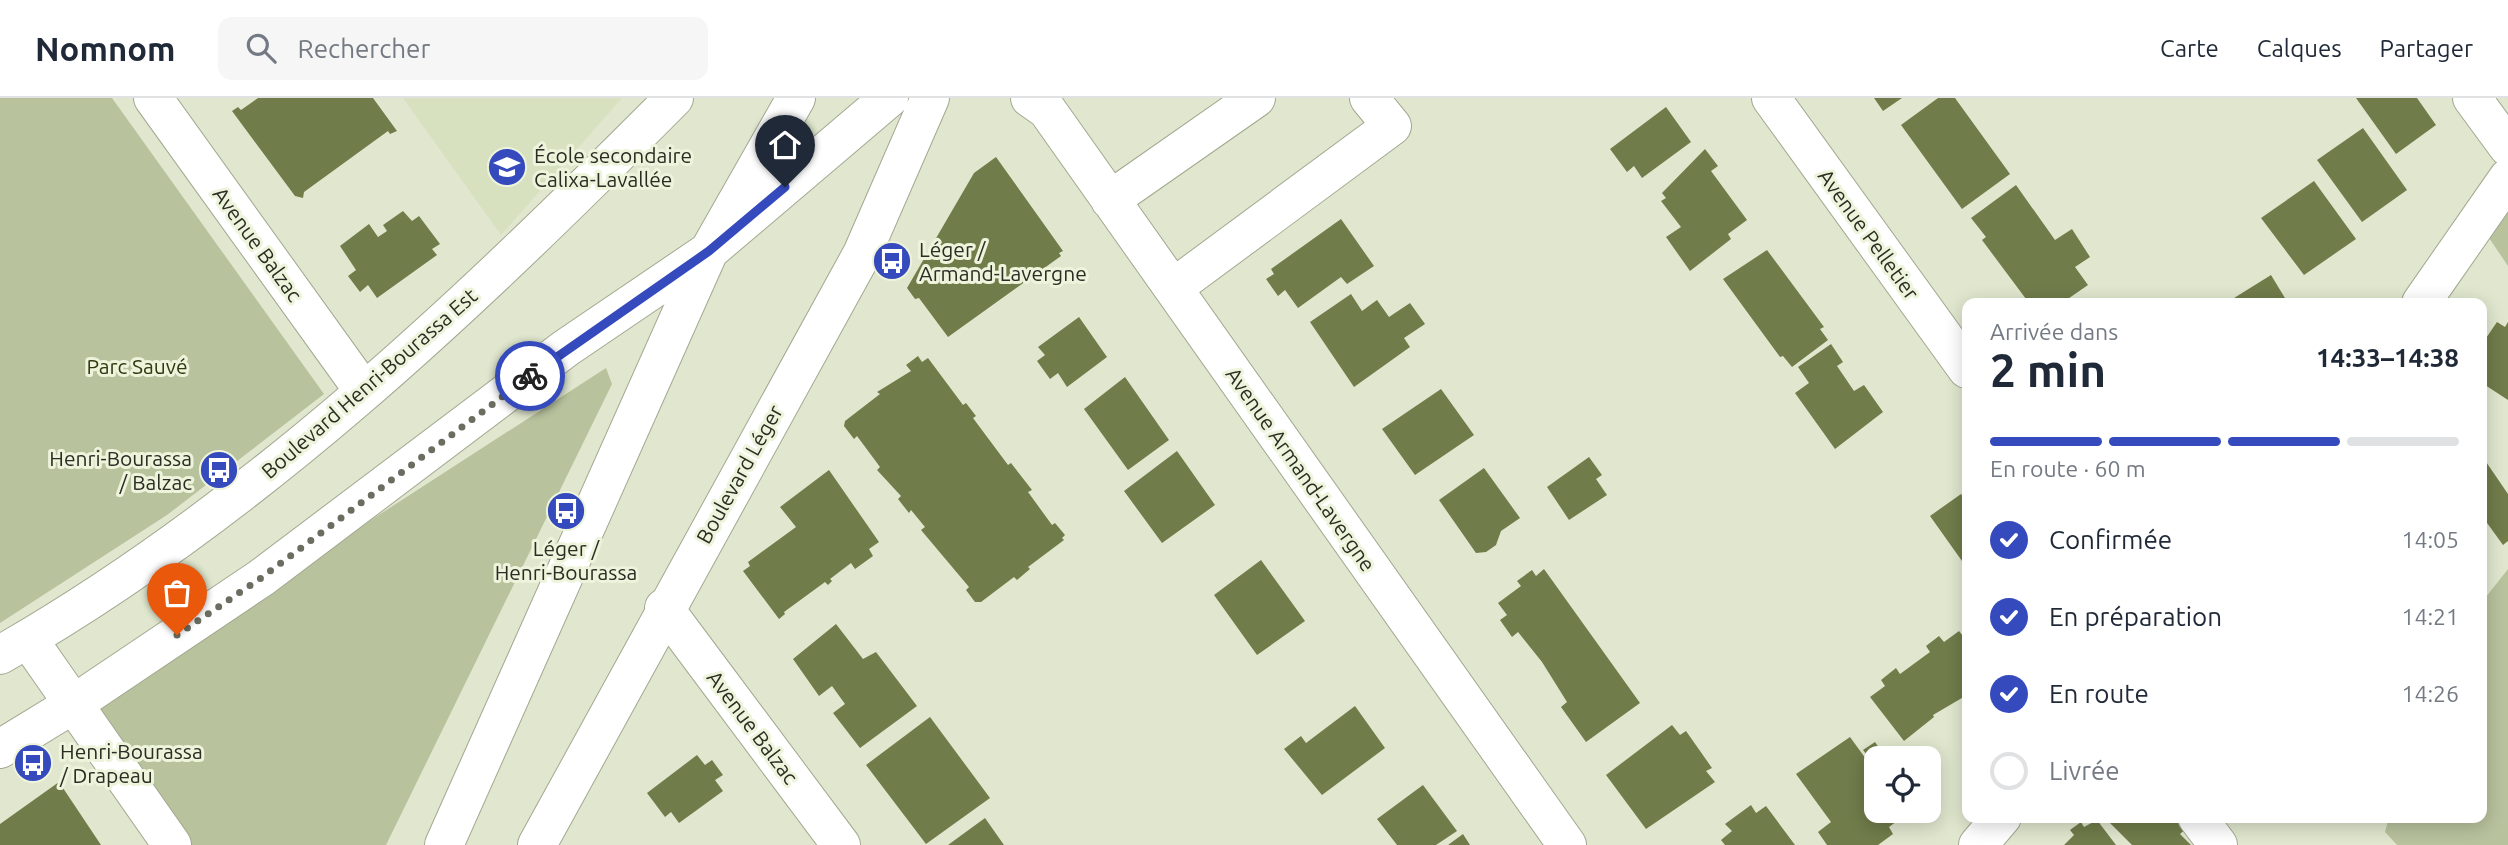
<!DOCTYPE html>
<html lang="fr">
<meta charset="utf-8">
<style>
:root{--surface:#fff;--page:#f6f6f7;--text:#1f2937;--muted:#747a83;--line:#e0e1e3;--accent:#354abc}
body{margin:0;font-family:Ubuntu,sans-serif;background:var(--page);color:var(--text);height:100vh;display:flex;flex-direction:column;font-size:26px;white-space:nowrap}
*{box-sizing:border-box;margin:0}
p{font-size:23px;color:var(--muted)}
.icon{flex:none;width:38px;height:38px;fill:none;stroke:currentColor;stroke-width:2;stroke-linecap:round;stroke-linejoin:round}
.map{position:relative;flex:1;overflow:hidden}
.sheet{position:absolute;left:1962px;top:200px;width:525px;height:525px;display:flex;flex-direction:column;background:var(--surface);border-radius:14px;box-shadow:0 4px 18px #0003}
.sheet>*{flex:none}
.fabs{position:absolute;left:1864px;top:648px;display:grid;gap:14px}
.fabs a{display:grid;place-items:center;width:77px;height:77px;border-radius:14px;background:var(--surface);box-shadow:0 4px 18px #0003;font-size:35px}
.pin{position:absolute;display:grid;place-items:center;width:60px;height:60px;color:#fff;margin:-72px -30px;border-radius:50% 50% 50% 0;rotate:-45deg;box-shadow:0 0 7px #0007}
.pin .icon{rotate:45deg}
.courier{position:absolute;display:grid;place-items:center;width:70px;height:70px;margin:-35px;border:5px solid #354abc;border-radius:50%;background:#fff;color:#222;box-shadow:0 2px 9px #0007}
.head em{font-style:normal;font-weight:600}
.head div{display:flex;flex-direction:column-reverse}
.head{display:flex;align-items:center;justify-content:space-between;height:119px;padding:0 28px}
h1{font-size:46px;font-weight:600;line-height:52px}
.bar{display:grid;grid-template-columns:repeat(4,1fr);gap:10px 7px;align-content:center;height:84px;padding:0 28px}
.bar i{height:9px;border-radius:5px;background:var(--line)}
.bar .on{background:var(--accent)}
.bar p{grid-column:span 4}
ol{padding:0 28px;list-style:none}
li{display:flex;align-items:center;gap:21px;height:77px}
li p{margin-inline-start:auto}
li .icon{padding:7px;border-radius:50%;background:var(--accent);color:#fff;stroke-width:4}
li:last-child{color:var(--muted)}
li i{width:38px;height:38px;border:4px solid var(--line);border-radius:50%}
header{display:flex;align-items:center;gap:42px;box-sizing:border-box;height:98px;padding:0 35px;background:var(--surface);border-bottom:2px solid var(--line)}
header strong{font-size:33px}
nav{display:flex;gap:38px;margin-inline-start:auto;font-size:24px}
.search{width:490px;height:63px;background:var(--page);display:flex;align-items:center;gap:18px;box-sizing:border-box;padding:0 24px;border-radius:14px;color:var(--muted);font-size:26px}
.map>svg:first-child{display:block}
.built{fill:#d7e0bf}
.green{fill:#b8c29d}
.building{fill:#707c4a}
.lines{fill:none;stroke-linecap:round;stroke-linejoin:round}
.minor-casing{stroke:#a2a890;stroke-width:40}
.major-casing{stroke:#a2a890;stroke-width:40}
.minor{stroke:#fff;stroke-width:38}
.major{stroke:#fff;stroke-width:38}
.done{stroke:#6a6e60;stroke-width:7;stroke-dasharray:0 12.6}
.route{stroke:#354abc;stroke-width:9}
.labels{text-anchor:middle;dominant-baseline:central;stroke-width:6;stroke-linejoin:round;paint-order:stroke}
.poi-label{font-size:21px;fill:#2b2d24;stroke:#edf4db;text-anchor:start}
.street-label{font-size:21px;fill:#2b2d24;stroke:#edf4db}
.park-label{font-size:21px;fill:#313910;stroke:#edf4db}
</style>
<header>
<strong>Nomnom</strong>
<div class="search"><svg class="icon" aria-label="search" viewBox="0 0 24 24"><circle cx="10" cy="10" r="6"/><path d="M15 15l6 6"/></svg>Rechercher</div>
<nav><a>Carte</a><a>Calques</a><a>Partager</a></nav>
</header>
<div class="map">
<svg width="2508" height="747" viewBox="0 0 2508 747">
<rect width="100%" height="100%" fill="#e0e7ce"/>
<path class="built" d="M403,0H622L501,137Z"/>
<path class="green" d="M0,0H112L324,296L167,417L0,525Z
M2508,80V168L2479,125Z
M606,270L612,286L386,747H192L85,607Z
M2508,471V747H2397L2385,734L2389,719H2482V504Z"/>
<path class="building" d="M258,0H373L397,33L390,36L388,33L304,94L303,100L295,98L232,13L238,9L241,12Z
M1874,0H1902L1883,13Z
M1938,0H1955L2010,76L1962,111L1901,27Z
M2356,0H2417L2436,27L2396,56Z
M1666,9L1691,44L1642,80L1634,68L1627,74L1610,51Z
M2363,30L2407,92L2362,124L2317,62Z
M1705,51L1718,68L1711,73L1747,122L1728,136L1731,141L1690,173L1666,139L1681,129L1661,103L1666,100L1662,95Z
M996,59L1063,153L1059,155L1061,158L948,239L919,200L915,201L907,190L974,75Z
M2314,83L2356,141L2304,177L2261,120Z
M2016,87L2055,142L2072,131L2090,159L2075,169L2088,187L2062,205H2029L1982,142L1986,139L1971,120Z
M403,113L412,123L419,118L440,146L432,151L437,157L377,200L368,187L360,194L348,178L356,172L340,148L369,126L378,139L387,133L383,127Z
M1341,121L1374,168L1347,186L1341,179L1298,210L1285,192L1278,198L1266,181L1274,176L1271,171Z
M1767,152L1824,229L1820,231L1828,242L1792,269L1783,258L1780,259L1723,181Z
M2271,177L2288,205H2226Z
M1351,196L1362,213L1377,202L1389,219L1410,205L1425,226L1404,240L1410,249L1354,289L1310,224Z
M1079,219L1107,259L1067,289L1058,275L1050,281L1037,263L1045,257L1038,249Z
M2497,224L2505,229L2508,224V302L2482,285V246Z
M1831,246L1843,264L1837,268L1854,293L1864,287L1883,314L1835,351L1795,295L1809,285L1798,269Z
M918,258L922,264L928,260L963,307L966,305L976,318L973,320L1008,367L1011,365L1032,392L1028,394L1052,427L1055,425L1065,437L1062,440L1064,442L1028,469L1030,471L1017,482L1014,479L981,504H975L966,492L969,489L921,432L925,429L911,412L909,415L898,401L901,398L877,372L880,369L857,338L854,341L844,328L845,323L880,296L877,294L911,273L906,267Z
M1125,279L1169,342L1128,372L1084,311Z
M1441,291L1474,337L1415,377L1382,331Z
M1177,353L1215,407L1162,445L1124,393Z
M2482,358L2508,396V443L2503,447L2482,418Z
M1589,359L1602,377L1596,381L1607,397L1569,422L1547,389Z
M1484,370L1520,420L1501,433L1496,447L1486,454L1476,455L1439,402Z
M829,372L879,444L869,451L873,458L855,471L851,465L830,481L832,483L828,487L825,484L784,514L785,516L779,521L743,473L750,468L748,464L796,429L780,409Z
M1961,396L1967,404V459L1962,463L1930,418Z
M1261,462L1305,523L1257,557L1214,497Z
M1544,471L1640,605L1586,644L1561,609L1567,604L1542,564L1518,534L1512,539L1500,522L1507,517L1498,505L1521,488L1517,483L1532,472L1536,478Z
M836,526L863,561L876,554L917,608L860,650L833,615L845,606L832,588L819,598L793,561Z
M1959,533L1967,543V597L1933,617L1934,619L1904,643L1870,599L1885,588L1881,582L1896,570L1900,576L1930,554L1926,548L1939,538L1944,544Z
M1355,608L1385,650L1322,697L1284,651L1301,638L1306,645Z
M930,619L990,700L926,746L866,667Z
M1672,627L1680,637L1686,633L1712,670L1706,673L1715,684L1646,731L1606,677Z
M1850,639L1866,661L1868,658L1863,652L1875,644L1886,660H1876V712H1912L1889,729L1893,736L1878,747H1827L1818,734L1831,724L1796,676Z
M697,657L705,667L712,662L723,677L715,682L723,693L679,725L671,714L665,719L647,695Z
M59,684L101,747H0V726Z
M1423,687L1457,733L1436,747H1397L1377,721Z
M1751,707L1756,715L1766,708L1795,747H1725L1721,742L1732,733L1725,726Z
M2104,719H2182L2190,727L2180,736L2191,747H2132Z
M985,720L1004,747H948Z
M2097,722L2116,747H2064L2074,737L2070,732L2081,724L2084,729Z
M1463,736L1470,747H1448Z"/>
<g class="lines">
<g class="minor-casing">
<path id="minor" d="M153,0L363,292
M1030,0L1047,12L1567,747
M1771,0L1967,271
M2472,0L2508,49
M1110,102L1256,0
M1173,190L1392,28L1369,0
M2421,205L2508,80
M664,510L841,747
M28,541L172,747
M2197,719L2218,747
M1978,747L2002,719"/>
</g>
<g class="major-casing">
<path id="major" d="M0,557C254,412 469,206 674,0
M0,651L72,607L261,480L566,250L709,153L889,0
M444,747L709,153L796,0
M537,747L862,156L930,0"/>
</g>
<use href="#minor" class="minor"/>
<use href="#major" class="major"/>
</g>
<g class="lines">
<path class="done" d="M177,537L261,480L530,278"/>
<path class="route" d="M530,278L709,153L785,89"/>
</g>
<defs>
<g id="school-disc" transform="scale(2.0125)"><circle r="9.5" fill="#354abc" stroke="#edf4db"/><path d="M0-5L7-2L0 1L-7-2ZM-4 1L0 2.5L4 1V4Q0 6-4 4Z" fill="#fff"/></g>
<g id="bus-disc" transform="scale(2.0125)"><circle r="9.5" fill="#354abc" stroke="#edf4db"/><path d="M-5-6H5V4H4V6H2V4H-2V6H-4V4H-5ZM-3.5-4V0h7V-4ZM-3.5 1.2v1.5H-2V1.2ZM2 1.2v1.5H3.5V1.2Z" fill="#fff"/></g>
</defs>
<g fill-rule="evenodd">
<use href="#school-disc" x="507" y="69"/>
<use href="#bus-disc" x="892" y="163"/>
<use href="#bus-disc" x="219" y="372"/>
<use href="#bus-disc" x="566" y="413"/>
<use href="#bus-disc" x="33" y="665"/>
</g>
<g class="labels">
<g class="poi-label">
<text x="534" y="57">École secondaire<tspan x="534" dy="24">Calixa-Lavallée</tspan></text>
<text x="919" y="151">Léger /<tspan x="919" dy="24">Armand-Lavergne</tspan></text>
<text x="192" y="360" text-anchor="end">Henri-Bourassa<tspan x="192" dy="24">/ Balzac</tspan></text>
<text x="566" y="450" text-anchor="middle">Léger /<tspan x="566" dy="24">Henri-Bourassa</tspan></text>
<text x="60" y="653">Henri-Bourassa<tspan x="60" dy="24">/ Drapeau</tspan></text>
</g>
<g class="street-label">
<text transform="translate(1869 136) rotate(54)">Avenue Pelletier</text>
<text transform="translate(258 146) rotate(54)">Avenue Balzac</text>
<text transform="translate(369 285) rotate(-41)">Boulevard Henri-Bourassa Est</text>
<text transform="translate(1301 371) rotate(55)">Avenue Armand-Lavergne</text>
<text transform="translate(739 376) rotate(-61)">Boulevard Léger</text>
<text transform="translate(753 629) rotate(53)">Avenue Balzac</text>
</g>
<g class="park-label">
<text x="137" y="268">Parc Sauvé</text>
</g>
</g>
</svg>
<div class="fabs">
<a><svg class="icon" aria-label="locate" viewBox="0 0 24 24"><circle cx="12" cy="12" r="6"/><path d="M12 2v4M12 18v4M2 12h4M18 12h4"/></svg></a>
</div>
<div class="pin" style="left:177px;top:537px;background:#ea580c"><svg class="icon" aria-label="bag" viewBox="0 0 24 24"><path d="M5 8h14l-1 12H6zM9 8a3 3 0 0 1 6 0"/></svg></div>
<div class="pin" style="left:785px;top:89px;background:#1f2937"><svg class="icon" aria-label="home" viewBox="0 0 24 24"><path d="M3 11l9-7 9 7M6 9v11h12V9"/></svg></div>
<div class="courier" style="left:530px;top:278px"><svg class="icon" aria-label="bike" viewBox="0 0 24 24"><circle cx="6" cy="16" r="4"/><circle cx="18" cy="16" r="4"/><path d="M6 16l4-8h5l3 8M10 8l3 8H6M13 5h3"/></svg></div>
<section class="sheet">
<div class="head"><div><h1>2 min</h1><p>Arrivée dans</p></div><em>14:33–14:38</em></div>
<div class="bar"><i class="on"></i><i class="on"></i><i class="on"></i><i></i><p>En route · 60 m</p></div>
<ol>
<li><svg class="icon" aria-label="check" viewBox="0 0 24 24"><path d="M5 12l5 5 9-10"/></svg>Confirmée<p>14:05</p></li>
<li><svg class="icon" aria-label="check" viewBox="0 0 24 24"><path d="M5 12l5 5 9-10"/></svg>En préparation<p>14:21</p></li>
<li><svg class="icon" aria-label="check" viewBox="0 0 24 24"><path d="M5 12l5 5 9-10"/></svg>En route<p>14:26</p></li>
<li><i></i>Livrée</li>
</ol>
</section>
</div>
